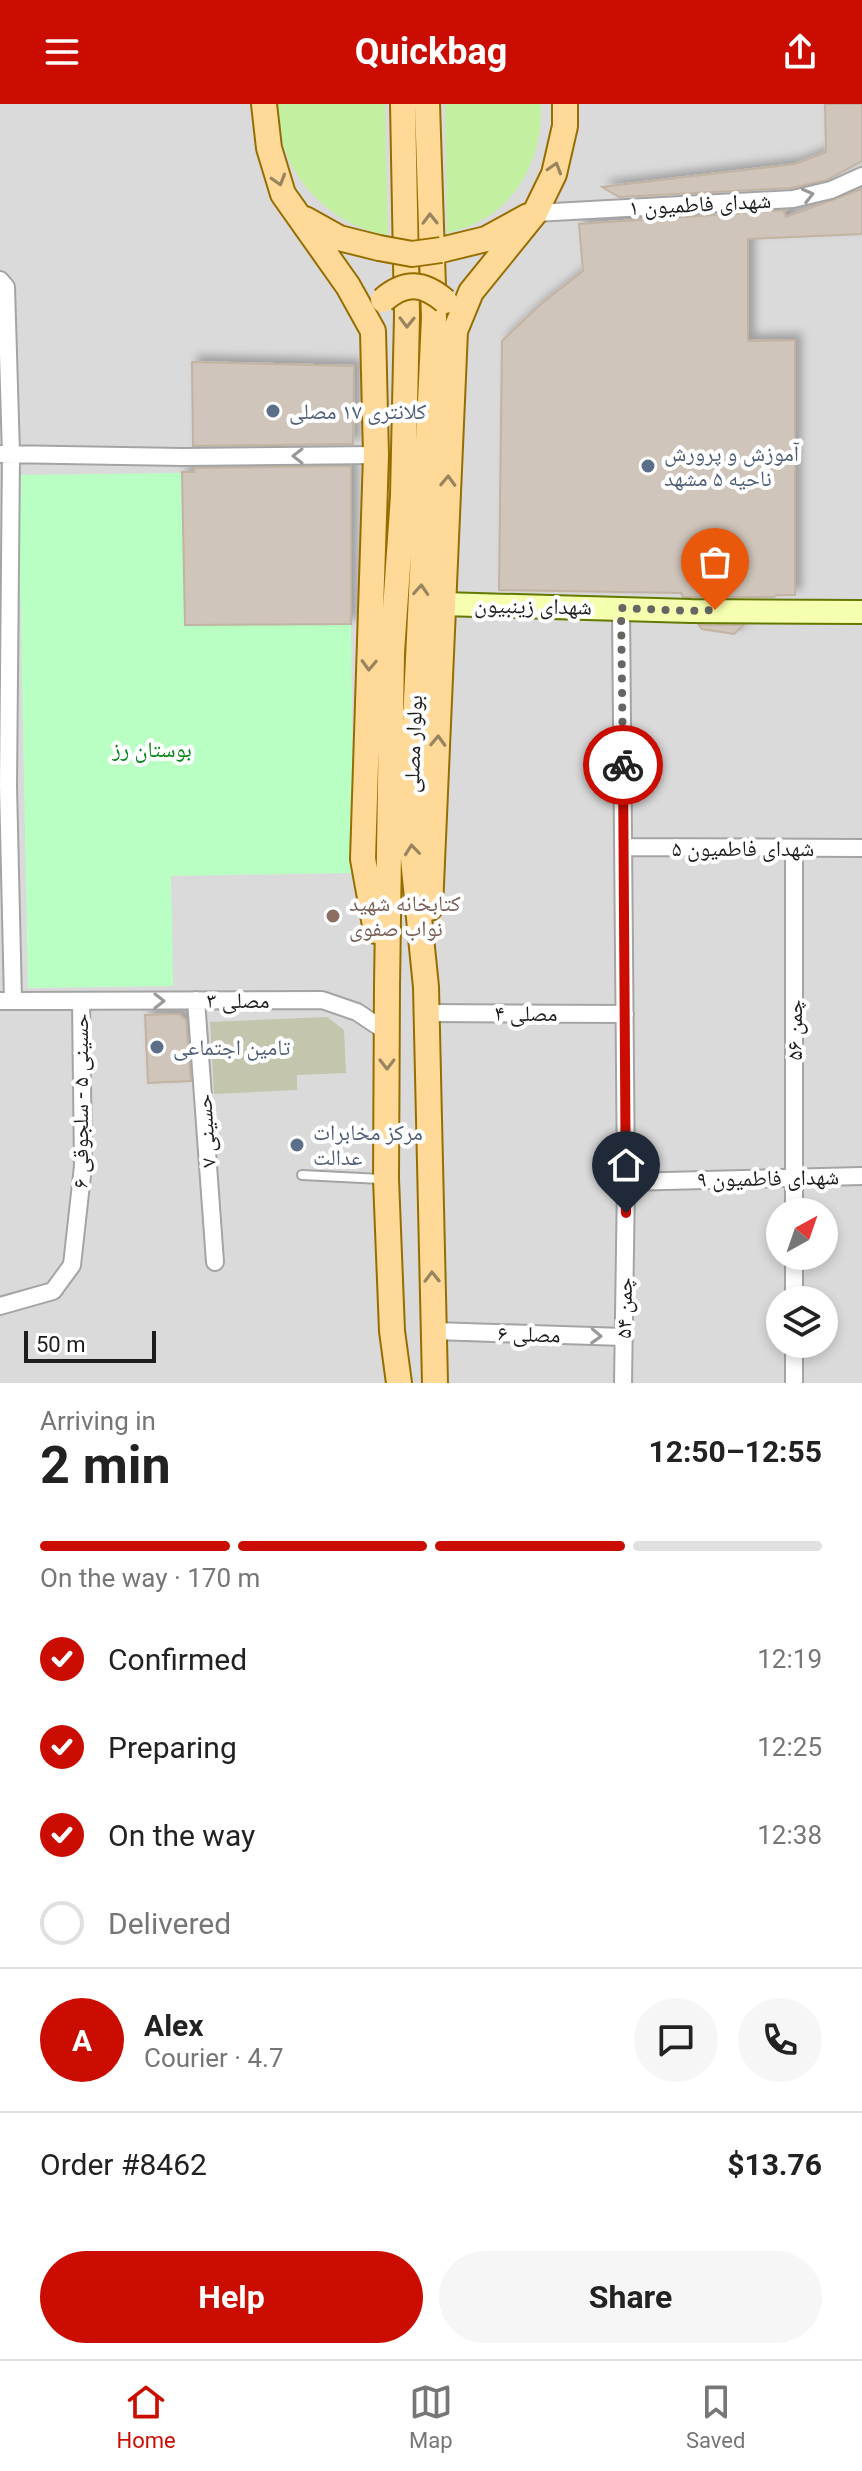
<!DOCTYPE html>
<meta charset="utf-8">
<style>
:root{--surface:#fff;--page:#f6f6f6;--text:#222;--muted:#767676;--line:#e0e0e0;--accent:#ca0d00}
body{margin:0;font-family:Roboto,"Noto Naskh Arabic",sans-serif;background:var(--page);color:var(--text);height:100vh;display:flex;flex-direction:column;font-size:30px;white-space:nowrap}
*{box-sizing:border-box;margin:0}
p{font-size:26px;color:var(--muted)}
.icon{flex:none;width:44px;height:44px;fill:none;stroke:currentColor;stroke-width:2;stroke-linecap:round;stroke-linejoin:round}
.map{position:relative;height:1279px;overflow:hidden}
.side{display:flex;flex-direction:column;background:var(--surface);flex:1}
.side>*{flex:none}
.needle{width:52px;rotate:40deg}
.fabs{position:absolute;left:766px;top:1094px;display:grid;gap:16px}
.fabs a{display:grid;place-items:center;width:72px;height:72px;border-radius:50%;background:var(--surface);box-shadow:0 4px 12px #0003;font-size:40px}
.scale{position:absolute;left:24px;bottom:20px;width:132px;box-sizing:border-box;padding-left:8px;border:4px solid #1d1d1d;border-top:0;font-size:22px;line-height:28px;white-space:nowrap;color:#1d1d1d;-webkit-text-stroke:6px #fff;paint-order:stroke}
.pin{position:absolute;display:grid;place-items:center;width:68px;height:68px;color:#fff;margin:-82px -34px;border-radius:50% 50% 50% 0;rotate:-45deg;box-shadow:0 0 8px #0007}
.pin .icon{rotate:45deg}
.courier{position:absolute;display:grid;place-items:center;width:80px;height:80px;margin:-40px;border:6px solid #ca0d00;border-radius:50%;background:#fff;color:#222;box-shadow:0 2px 10px #0007}
.headline em{font-style:normal;font-weight:700}
.headline div{display:flex;flex-direction:column-reverse}
.headline{display:flex;align-items:center;justify-content:space-between;height:136px;padding:0 40px}
h1{font-size:52px;font-weight:700;line-height:60px}
.bar{display:grid;grid-template-columns:repeat(4,1fr);gap:12px 8px;align-content:center;height:96px;padding:0 40px}
.bar i{height:10px;border-radius:6px;background:var(--line)}
.bar .current{background:var(--accent)}
.bar p{grid-column:span 4}
.line{display:flex;align-items:center;gap:20px;padding:0 40px;border-top:2px solid var(--line)}
.line div{flex:1}
.round{display:grid;place-items:center;flex:none;width:84px;height:84px;border-radius:42px;background:var(--page)}
ol{padding:0 40px;list-style:none}
li{display:flex;align-items:center;gap:24px;height:88px}
li p{margin-inline-start:auto}
li .icon{padding:8px;border-radius:50%;background:var(--accent);color:#fff;stroke-width:4}
li:last-child{color:var(--muted)}
li i{width:44px;height:44px;border:4px solid var(--line);border-radius:50%}
.button{display:flex;gap:16px;margin-top:auto;padding:16px 40px}
.button a{flex:1;height:92px;border-radius:48px;background:var(--accent);color:#fff;font-size:32px;font-weight:700;line-height:92px;text-align:center}
.button a+a{background:var(--page);color:var(--text)}
header{display:flex;justify-content:space-between;align-items:center;height:104px;padding:0 40px;background:var(--accent);color:#fff;font-size:36px;font-weight:700}
.dock{display:flex;justify-content:space-around;align-items:center;height:112px;border-top:2px solid var(--line);background:var(--surface);font-size:22px;color:var(--muted)}
.dock a{display:grid;justify-items:center;gap:4px}
.dock .current{color:var(--accent)}
.map>svg:first-child{display:block}
.residential{fill:#dbdada;fill-rule:evenodd}
.construction{fill:#c3c5ac}
.grass{fill:#c3efa1}
.park{fill:#b9ffc3}
.building{fill:#d0c5ba;stroke:#c2b3a2;stroke-width:2;filter:url(#shadow)}
.lines{fill:none;stroke-linecap:round;stroke-linejoin:round}
.lane-casing{stroke:#a4a4a4;stroke-width:12}
.street-casing{stroke:#a4a4a4;stroke-width:20}
.secondary-casing{stroke:#637800;stroke-width:26}
.primary-casing{stroke:#966e00;stroke-width:28}
.lane{stroke:#fff;stroke-width:8}
.street{stroke:#fff;stroke-width:16}
.secondary{stroke:#f6ffb0;stroke-width:22}
.primary{stroke:#ffd997;stroke-width:24}
.primary-bridge-casing{stroke:#966e00;stroke-width:28;stroke-linecap:butt}
.primary-bridge{stroke:#ffd997;stroke-width:24}
.oneway{stroke:#998460}
.oneway2{stroke:#999}
.done{stroke:#666562;stroke-width:8;stroke-dasharray:0 14.4}
.route{stroke:#ca0d00;stroke-width:10}
.service-dot{fill:#5c6f8a;stroke:#fff;stroke-width:3}
.education-dot{fill:#8d6e63;stroke:#fff;stroke-width:3}
.labels{text-anchor:middle;dominant-baseline:central;stroke-width:8;stroke-linejoin:round;paint-order:stroke}
.street-label{font-size:22px;fill:#1d1d1d;stroke:#fff}
.service-label{font-size:22px;fill:#4e5e75;stroke:#fff;text-anchor:start}
.park-label{font-size:22px;fill:#008614;stroke:#fff}
.education-label{font-size:22px;fill:#785e54;stroke:#fff;text-anchor:start}
</style>
<header><svg class="icon" aria-label="menu" viewBox="0 0 24 24"><path d="M4 6h16M4 12h16M4 18h16"/></svg>Quickbag<svg class="icon" aria-label="share" viewBox="0 0 24 24"><path d="M12 15V3M7 8l5-5 5 5M5 13v7h14v-7"/></svg></header>
<div class="map">
<svg width="862" height="1279" viewBox="0 0 862 1279">
<defs>
<filter id="shadow"><feDropShadow dx="6" dy="-6" stdDeviation="4" flood-color="#0004"/></filter>
</defs>
<rect width="100%" height="100%" fill="#efece1"/>
<path class="residential" d="M0,0H862V1279H0ZM780,1108H824V1152H780ZM780,1196H824V1240H780Z"/>
<path class="construction" d="M327,913L344,926L346,969L297,971V986L214,990L210,918Z"/>
<path class="grass" d="M276,0H385L388,131C340,125 294,83 282,37C279,25 278,12 276,0Z
M445,0H541C543,62 510,116 447,129Z"/>
<path class="park" d="M182,369L185,520H351L354,769L171,772L173,882L28,884L18,371Z"/>
<path class="building" d="M825,0H862V57L827,76L791,84L619,93L602,83L795,60L826,48Z
M862,85V130L748,135V237L795,236V491H777L774,493H683L681,489L499,486L502,237L542,199L583,167L579,120L786,106L784,108L786,113Z
M192,258L354,262L353,340L193,342Z
M351,362V520L185,521L182,368H194V364Z
M699,521H744L734,530L702,525Z
M179,910L186,916L191,977L148,979L145,911Z"/>
<g class="lines">
<g class="lane-casing">
<path id="lane" d="M302,1071L381,1075"/>
</g>
<g class="street-casing">
<path id="street" d="M535,109L793,95L831,86L862,72
M0,176L6,183L11,350L8,682L13,897
M2,350L183,353L376,351
M621,504L626,1078L623,1279
M625,743L862,744
M794,744V1108
M196,896L215,1158
M0,897L322,896L357,908L387,928
M427,909L625,910
M626,1078L862,1072
M794,1196V1152
M0,1202L53,1187L72,1161L83,1062L81,897
M434,1227L624,1233
M794,1279V1240"/>
</g>
<g class="secondary-casing">
<path id="secondary" d="M443,500L691,507L862,508"/>
</g>
<g class="primary-casing">
<path id="primary" d="M264,0L269,44L283,90L348,182L373,227L376,351L363,755L376,827
M427,0L434,214L410,725L426,883L435,1279
M305,115L339,134L379,144
M441,146L486,135L528,112
M430,804L455,227L471,188L535,109L554,70L565,22V0
M399,1279L392,1227L386,1075L387,882L392,548L403,392L407,211L403,0"/>
</g>
<use href="#lane" class="lane"/>
<use href="#street" class="street"/>
<use href="#secondary" class="secondary"/>
<use href="#primary" class="primary"/>
<g class="primary-bridge-casing">
<path id="primary-bridge" d="M379,144L412,150L441,146
M383,196C405,177 423,178 445,197"/>
</g>
<use href="#primary-bridge" class="primary-bridge"/>
</g>
<defs><path id="oneway-chevron" d="M-2-3.5L2.5 0L-2 3.5" fill="none" stroke-width="1.6" stroke-linecap="round" stroke-linejoin="round" transform="scale(2)"/></defs>
<g class="oneway">
<use href="#oneway-chevron" transform="translate(555 64) rotate(-73)"/>
<use href="#oneway-chevron" transform="translate(279 76) rotate(73)"/>
<use href="#oneway-chevron" transform="translate(430 115) rotate(-91)"/>
<use href="#oneway-chevron" transform="translate(407 218) rotate(91)"/>
<use href="#oneway-chevron" transform="translate(448 377) rotate(-88)"/>
<use href="#oneway-chevron" transform="translate(421 486) rotate(-86)"/>
<use href="#oneway-chevron" transform="translate(369 561) rotate(92)"/>
<use href="#oneway-chevron" transform="translate(438 637) rotate(-88)"/>
<use href="#oneway-chevron" transform="translate(412 746) rotate(-96)"/>
<use href="#oneway-chevron" transform="translate(387 960) rotate(90)"/>
<use href="#oneway-chevron" transform="translate(432 1173) rotate(-91)"/>
</g>
<g class="oneway2">
<use href="#oneway-chevron" transform="translate(808 91) rotate(-14)"/>
<use href="#oneway-chevron" transform="translate(298 352) rotate(180)"/>
<use href="#oneway-chevron" transform="translate(159 897)"/>
<use href="#oneway-chevron" transform="translate(596 1232) rotate(2)"/>
</g>
<g class="lines">
<path class="done" d="M623,661L621,504L691,507L715,506"/>
<path class="route" d="M623,661L626,1109"/>
</g>
<g class="service-dot">
<circle cx="273" cy="307" r="8"/>
<circle cx="648" cy="362" r="8"/>
<circle cx="157" cy="943" r="8"/>
<circle cx="297" cy="1041" r="8"/>
</g>
<circle class="education-dot" cx="333" cy="812" r="8"/>
<g class="labels">
<g class="street-label">
<text transform="translate(700 100) rotate(-3)">شهدای فاطمیون ۱</text>
<text transform="translate(533 502) rotate(1)">شهدای زینبیون</text>
<text transform="translate(413 640) rotate(-88)">بولوار مصلی</text>
<text x="743" y="744">شهدای فاطمیون ۵</text>
<text x="238" y="896">مصلی ۳</text>
<text x="526" y="909">مصلی ۴</text>
<text transform="translate(794 926) rotate(-90)">چمن ۵۶</text>
<text transform="translate(80 997) rotate(-90)">حسینی ۵ - سلجوقی ۶</text>
<text transform="translate(206 1027) rotate(-94)">حسینی ۷</text>
<text transform="translate(768 1074) rotate(-1)">شهدای فاطمیون ۹</text>
<text transform="translate(624 1204) rotate(-89)">چمن ۵۴</text>
<text transform="translate(529 1230) rotate(2)">مصلی ۶</text>
</g>
<g class="service-label">
<text x="289" y="307">کلانتری ۱۷ مصلی</text>
<text x="664" y="349">آموزش و پرورش<tspan x="664" dy="25">ناحیه ۵ مشهد</tspan></text>
<text x="173" y="943">تامین اجتماعی</text>
<text x="313" y="1028">مرکز مخابرات<tspan x="313" dy="25">عدالت</tspan></text>
</g>
<g class="park-label">
<text x="152" y="645">بوستان رز</text>
</g>
<g class="education-label">
<text x="349" y="799">کتابخانه شهید<tspan x="349" dy="25">نواب صفوی</tspan></text>
</g>
</g>
</svg>
<div class="fabs">
<a><svg class="needle" viewBox="-14 -14 28 28"><path d="M0-13l5 13h-10z" fill="#e53935"/><path d="M0 13l5-13h-10z" fill="#767676"/></svg></a>
<a><svg class="icon" aria-label="layers" viewBox="0 0 24 24"><path d="M12 4l9 5-9 5-9-5zM3 14l9 5 9-5"/></svg></a>
</div>
<div class="scale">50 m</div>
<div class="pin" style="left:715px;top:506px;background:#ea580c"><svg class="icon" aria-label="bag" viewBox="0 0 24 24"><path d="M5 8h14l-1 12H6zM9 8a3 3 0 0 1 6 0"/></svg></div>
<div class="pin" style="left:626px;top:1109px;background:#1f2937"><svg class="icon" aria-label="home" viewBox="0 0 24 24"><path d="M3 11l9-7 9 7M6 9v11h12V9"/></svg></div>
<div class="courier" style="left:623px;top:661px"><svg class="icon" aria-label="bike" viewBox="0 0 24 24"><circle cx="6" cy="16" r="4"/><circle cx="18" cy="16" r="4"/><path d="M6 16l4-8h5l3 8M10 8l3 8H6M13 5h3"/></svg></div>
</div>
<section class="side">
<div class="headline"><div><h1>2 min</h1><p>Arriving in</p></div><em>12:50–12:55</em></div>
<div class="bar"><i class="current"></i><i class="current"></i><i class="current"></i><i></i><p>On the way · 170 m</p></div>
<ol>
<li><svg class="icon" aria-label="check" viewBox="0 0 24 24"><path d="M5 12l5 5 9-10"/></svg>Confirmed<p>12:19</p></li>
<li><svg class="icon" aria-label="check" viewBox="0 0 24 24"><path d="M5 12l5 5 9-10"/></svg>Preparing<p>12:25</p></li>
<li><svg class="icon" aria-label="check" viewBox="0 0 24 24"><path d="M5 12l5 5 9-10"/></svg>On the way<p>12:38</p></li>
<li><i></i>Delivered</li>
</ol>
<div class="line" style="height:144px"><b class="round" style="background:var(--accent);color:#fff">A</b><div><b>Alex</b><p>Courier · 4.7</p></div><a class="round"><svg class="icon" aria-label="chat" viewBox="0 0 24 24"><path d="M4 5h16v11H9l-5 4z"/></svg></a><a class="round"><svg class="icon" aria-label="phone" viewBox="0 0 24 24"><path d="M5 4h4l2 5-3 2q2 4 5 5l2-3 5 2v4C11 20 4 13 5 4z"/></svg></a></div>
<div class="line" style="height:104px"><div>Order #8462</div><b>$13.76</b></div>
<div class="button"><a>Help</a><a>Share</a></div>
</section>
<nav class="dock">
<a class="current"><svg class="icon" aria-label="home" viewBox="0 0 24 24"><path d="M3 11l9-7 9 7M6 9v11h12V9"/></svg>Home</a>
<a><svg class="icon" aria-label="map" viewBox="0 0 24 24"><path d="M3 6l6-2 6 2 6-2v14l-6 2-6-2-6 2zM9 4v14M15 6v14"/></svg>Map</a>
<a><svg class="icon" aria-label="saved" viewBox="0 0 24 24"><path d="M7 4h10v16l-5-4-5 4z"/></svg>Saved</a>
</nav>
